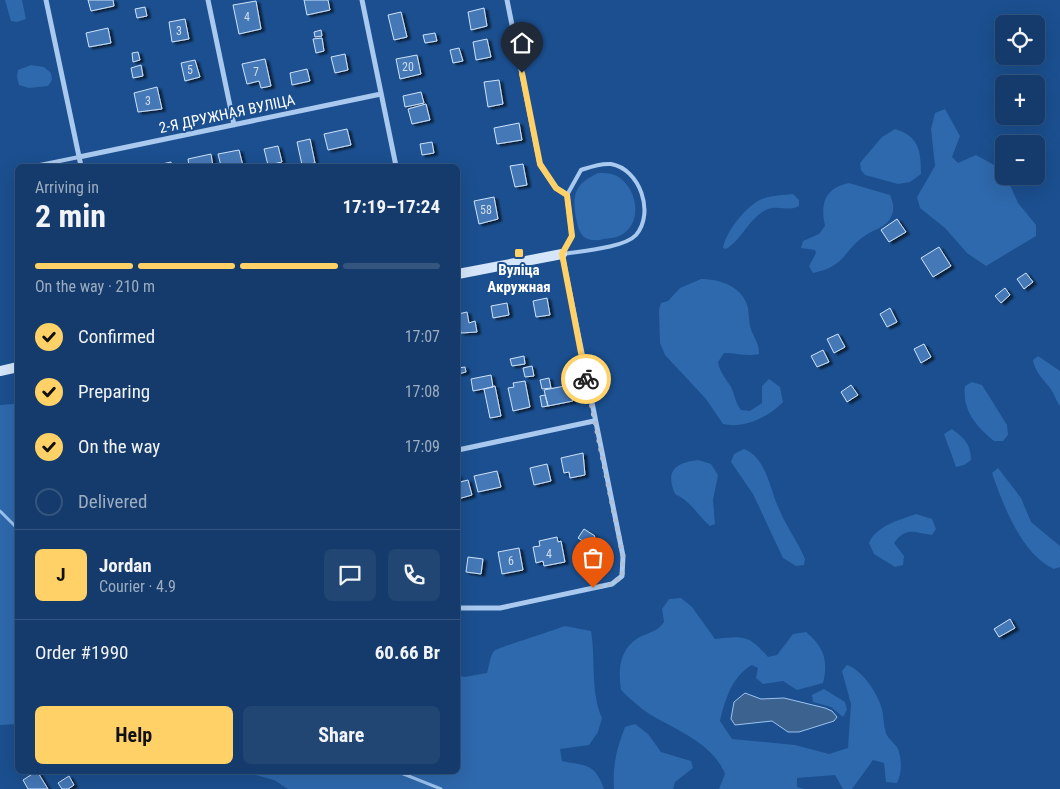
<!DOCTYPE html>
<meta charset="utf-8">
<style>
:root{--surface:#143b6b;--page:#214673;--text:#f1f3f6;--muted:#9dadc1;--line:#33557e;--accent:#ffd166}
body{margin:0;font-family:"Roboto Condensed",sans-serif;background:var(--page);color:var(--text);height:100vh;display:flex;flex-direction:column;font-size:19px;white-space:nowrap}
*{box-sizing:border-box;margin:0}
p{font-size:16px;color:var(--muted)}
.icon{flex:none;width:28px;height:28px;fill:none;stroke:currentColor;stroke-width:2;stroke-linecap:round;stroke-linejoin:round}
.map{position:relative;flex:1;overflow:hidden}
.details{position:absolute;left:15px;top:164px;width:445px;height:610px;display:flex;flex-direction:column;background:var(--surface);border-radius:8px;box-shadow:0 5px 20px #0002,0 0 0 1px var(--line)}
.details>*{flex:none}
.fabs{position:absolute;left:995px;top:15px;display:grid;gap:10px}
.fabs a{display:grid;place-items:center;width:50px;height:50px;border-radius:8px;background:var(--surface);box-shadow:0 5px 20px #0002,0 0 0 1px var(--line);font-size:25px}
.pin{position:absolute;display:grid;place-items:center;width:42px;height:42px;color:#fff;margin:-51px -21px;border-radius:50% 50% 50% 0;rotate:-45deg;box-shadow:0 0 5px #0007}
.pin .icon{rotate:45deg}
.courier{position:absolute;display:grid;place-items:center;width:50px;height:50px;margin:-25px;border:4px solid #ffd166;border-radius:50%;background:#fff;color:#222;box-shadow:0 1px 6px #0007}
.head em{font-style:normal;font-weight:700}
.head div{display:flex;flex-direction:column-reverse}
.head{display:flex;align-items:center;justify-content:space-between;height:85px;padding:0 20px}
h1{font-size:32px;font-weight:700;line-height:38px}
.bar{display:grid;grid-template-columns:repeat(4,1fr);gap:8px 5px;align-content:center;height:60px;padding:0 20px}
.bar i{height:6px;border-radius:4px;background:var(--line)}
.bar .current{background:var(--accent)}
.bar p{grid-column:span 4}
.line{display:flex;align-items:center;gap:12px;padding:0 20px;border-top:1px solid var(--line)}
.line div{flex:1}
.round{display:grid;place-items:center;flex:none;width:52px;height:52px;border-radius:8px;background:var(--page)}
ol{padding:0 20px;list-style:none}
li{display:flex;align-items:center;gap:15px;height:55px}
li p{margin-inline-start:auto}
li .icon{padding:5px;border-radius:50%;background:var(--accent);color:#111;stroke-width:4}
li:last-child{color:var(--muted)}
li i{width:28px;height:28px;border:2px solid var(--line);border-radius:50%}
.cta{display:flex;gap:10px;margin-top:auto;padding:10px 20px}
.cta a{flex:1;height:58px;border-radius:8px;background:var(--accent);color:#111;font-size:20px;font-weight:700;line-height:58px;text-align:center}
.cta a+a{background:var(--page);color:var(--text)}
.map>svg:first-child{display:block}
.green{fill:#2e69ad}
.water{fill:#3c6290;stroke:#9cc4f0}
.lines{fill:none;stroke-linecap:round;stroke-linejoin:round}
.stream{stroke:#9cc4f0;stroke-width:3}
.building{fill:#4478b7;stroke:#cfe3fa;filter:url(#shadow)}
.lane{stroke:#a9c9ee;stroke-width:4}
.street{stroke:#a9c9ee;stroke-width:5}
.secondary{stroke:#d6e6fa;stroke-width:10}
.done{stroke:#afc1d8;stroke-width:5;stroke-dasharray:0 9}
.route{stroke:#ffd166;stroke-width:6}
.poi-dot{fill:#ffd166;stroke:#1b4f8f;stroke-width:2}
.labels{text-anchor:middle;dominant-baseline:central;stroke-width:4;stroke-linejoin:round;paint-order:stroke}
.number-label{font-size:12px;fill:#d0dded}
.street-label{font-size:15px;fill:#fff;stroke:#1b4f8f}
.poi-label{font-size:15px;font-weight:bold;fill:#fff;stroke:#1b4f8f}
</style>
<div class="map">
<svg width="1060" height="789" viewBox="0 0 1060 789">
<defs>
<filter id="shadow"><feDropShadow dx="3.5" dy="2" stdDeviation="1" flood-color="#0009"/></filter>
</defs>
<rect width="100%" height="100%" fill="#1b4f8f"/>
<path class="green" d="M5,0H22L26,19L17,22L11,21Z
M31,65L44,67L51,73L52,80L48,86L29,88L19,85L17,77L18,70Z
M945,109L960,136L952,157L958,163L976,155L994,165L1010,185L1018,203L1036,225V236L986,266L967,253L945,228L920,208L917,197L935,166L931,129L935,113Z
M895,129C919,136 921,151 921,174L910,182L898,184L865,175L861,170L860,163L882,137Z
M598,173C605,173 611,173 617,176C638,188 644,225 619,236C615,238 609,238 604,239C597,241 588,241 583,236C578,231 578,225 576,218C572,194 575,184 598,173Z
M849,183L890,195C893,202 895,209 891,217C886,228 874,229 866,235C843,250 847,266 813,273L809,266L816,253L815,250L801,248L803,241L819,234L825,226C820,203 825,188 849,183Z
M793,194L799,200V206C789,212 779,205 768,209C749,217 743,239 726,249L723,248C726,231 748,203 765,198C774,195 784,195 793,194Z
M701,279C721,279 743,287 748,308C749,316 749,325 752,332C756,341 759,344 759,354C746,357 737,353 724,353L718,362C720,372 724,376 729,384C735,392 734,401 741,410L750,411L762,403V386L769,379L780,387L783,402C769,417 744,429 723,424L706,399L665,355L660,343L659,310L661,303L668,301L680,288Z
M1038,356L1060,371V406C1056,401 1054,393 1050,388C1042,378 1035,372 1033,360Z
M972,382L982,385L1007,425L1008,435L1003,441H994C976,426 962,410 965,386Z
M14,404L18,406V724L0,725V405Z
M952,429C964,438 971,444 971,460L964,465L956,467L944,434Z
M744,449C767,457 770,492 780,511C787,528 798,542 805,559L804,565L796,566L783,558L753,494L731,462L734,454Z
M698,460L711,464L718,475L713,500L715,524L710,526C697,515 692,502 675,494C665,471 675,463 698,460Z
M998,468L1021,498L1031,522L1060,546V567L1054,569C1022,555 1003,505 992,473Z
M916,514L932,519L936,529L932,535C914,533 907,526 894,543L904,556L903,565L895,567L874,554L869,543C876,526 899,520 916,514Z
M681,598L692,607L715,639C744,636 748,634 768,657L777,655L793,634L806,632C823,646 829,660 823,683L797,690L783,681L763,684L756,678L758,668L752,665C732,676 725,700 720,721L732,739L795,745L829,754L848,748L851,704L842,671L847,665C862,670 876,691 881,706C884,714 883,725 886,733C888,739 895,743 898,749C902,760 902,773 897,783L886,782L884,763L873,760L852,789H843L835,775L797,778V787L805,789H719L725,774C713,744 677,730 651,715C640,708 630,699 621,690C618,670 619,650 638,638C649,632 657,632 664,622L662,609L669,599Z
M565,626L591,631C596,660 590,691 602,718L598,732L589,745L560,749L562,761C586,766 595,763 604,789H288L274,780L241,771H458V675L464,677L487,673C489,667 490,656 494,651C497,648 555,630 565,626Z
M824,689L845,702L847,710L843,717L831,707L813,702L812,695Z
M635,724L648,734L661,752L691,761L693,768L675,782L673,789H614C612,767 617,747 625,727Z"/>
<path class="water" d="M745,693L761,699L784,698L825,708L832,711L837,717L834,721L799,732H788L772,721L735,725L731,719L734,702Z"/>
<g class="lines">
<path class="stream" d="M0,511L18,529
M396,771L441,789"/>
</g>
<path class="building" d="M88,0H113L114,6L91,11Z
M304,0H328L330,10L307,15Z
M256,1L261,29L239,34L233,5Z
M145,7L147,16L137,18L135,9Z
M484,8L487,26L471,30L468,12Z
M401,12L407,37L394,40L388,15Z
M185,19L189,39L172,42L169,22Z
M108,28L111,43L89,47L86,33Z
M321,30L322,36L315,37L314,32Z
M435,33L437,41L425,43L423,35Z
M322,38L324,51L316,53L313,39Z
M487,39L491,57L476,60L473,42Z
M459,48L463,61L453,63L450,50Z
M138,52L140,60L133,62L132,53Z
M345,54L348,70L335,73L331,57Z
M417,55L421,74L400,79L396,59Z
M265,59L271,86L261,88L259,81L247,84L242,64Z
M195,60L200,77L185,81L181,63Z
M141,65L143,76L133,78L131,68Z
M307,69L310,81L292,85L290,73Z
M499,80L503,104L488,107L484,82Z
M157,87L162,109L138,112L134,93Z
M421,92L424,103L405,107L403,96Z
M426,104L430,120L412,124L408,109Z
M519,123L522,140L497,144L494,128Z
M347,129L351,145L328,150L324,134Z
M310,139L315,163L302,165L297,142Z
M432,142L434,153L422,155L420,144Z
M278,146L282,162L268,165L264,149Z
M239,150L243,166H221L218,154Z
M211,154L213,166H189L188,159Z
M171,162L172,166H153Z
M523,164L527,185L515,187L510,166Z
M494,197L498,219L479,224L474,201Z
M897,219L906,232L889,242L881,230Z
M939,247L951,266L933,277L921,258Z
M1026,273L1033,282L1024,289L1017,279Z
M1005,288L1010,295L1001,303L995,296Z
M547,298L550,315L536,317L533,301Z
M507,303L509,315L493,318L491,306Z
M890,308L897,322L887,327L880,314Z
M467,312L469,323L475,321L477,332L461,333L458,314Z
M838,334L845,347L834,353L827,339Z
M924,344L931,357L921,363L914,349Z
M823,350L829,362L817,367L811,356Z
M524,356L525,364L512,366L510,359Z
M532,366L534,376L525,377L523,368Z
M465,367L466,372L458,374V368Z
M491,375L493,387L473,391L471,379Z
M549,378L551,388L542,389L540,380Z
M525,381L530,407L513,411L508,388L514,387L513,383Z
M570,385L573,401L548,406L544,390Z
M851,385L858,395L847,402L841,392Z
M495,386L501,416L490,418L484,389Z
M545,395L548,406L542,407L540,396Z
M583,453L585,475L570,478L569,472L564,473L561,458Z
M547,464L551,481L534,485L530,468Z
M497,471L501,487L478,492L474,476Z
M458,474L460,482L468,480L472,495L458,499Z
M584,529L595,536L589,545L578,538Z
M557,537L558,542L561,541L565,562L544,566L543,561L536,563L533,547L540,546L539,541Z
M519,548L523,570L502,574L498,552Z
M468,557L483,559L481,574L466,572Z
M1010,619L1015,628L999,637L994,629Z
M37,771L48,789H28L23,780Z
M69,776L74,785L68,789H62L58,783Z"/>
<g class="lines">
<path class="lane" d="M35,166L79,157
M563,254C581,251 624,248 636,235C655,213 640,169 611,164C600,163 590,167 581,170L567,195"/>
<path class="street" d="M46,0L81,166
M208,0L234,125
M362,0L396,166
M79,157L381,94
M458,450L594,421
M458,608H500L612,584L622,576L623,556L562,254L572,236L567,195L556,188L540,165L507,0"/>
<path class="secondary" d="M458,274L562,254
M0,371L18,367"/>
</g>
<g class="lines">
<path class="done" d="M586,379L623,556L622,576L612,584L593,588"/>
<path class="route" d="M522,73L540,164L556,188L567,195L572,236L562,254L586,379"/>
</g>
<rect class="poi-dot" x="514" y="248" width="10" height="10" rx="2.5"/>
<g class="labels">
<g class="number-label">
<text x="247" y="17">4</text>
<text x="179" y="31">3</text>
<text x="408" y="67">20</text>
<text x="190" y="70">5</text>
<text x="256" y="72">7</text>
<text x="148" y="101">3</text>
<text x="486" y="210">58</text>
<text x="549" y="554">4</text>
<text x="511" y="561">6</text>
</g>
<g class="street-label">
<text transform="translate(227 114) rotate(-12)">2-Я ДРУЖНАЯ ВУЛІЦА</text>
</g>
<g class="poi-label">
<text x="519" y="270">Вуліца<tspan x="519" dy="17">Акружная</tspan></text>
</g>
</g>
</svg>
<div class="fabs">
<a><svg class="icon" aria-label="locate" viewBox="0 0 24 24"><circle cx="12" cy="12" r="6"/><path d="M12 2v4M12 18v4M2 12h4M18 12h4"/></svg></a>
<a>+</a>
<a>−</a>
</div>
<div class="pin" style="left:593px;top:588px;background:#ea580c"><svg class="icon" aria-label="bag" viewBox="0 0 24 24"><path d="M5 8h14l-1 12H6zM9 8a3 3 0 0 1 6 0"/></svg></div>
<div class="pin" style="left:522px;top:73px;background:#1f2937"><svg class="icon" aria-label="home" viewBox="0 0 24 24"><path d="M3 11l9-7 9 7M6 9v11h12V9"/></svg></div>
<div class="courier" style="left:586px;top:379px"><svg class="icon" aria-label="bike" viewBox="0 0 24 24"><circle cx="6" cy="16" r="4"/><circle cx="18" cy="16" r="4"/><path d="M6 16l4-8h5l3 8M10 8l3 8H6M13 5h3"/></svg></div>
<section class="details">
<div class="head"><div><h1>2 min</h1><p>Arriving in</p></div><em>17:19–17:24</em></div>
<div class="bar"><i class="current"></i><i class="current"></i><i class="current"></i><i></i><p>On the way · 210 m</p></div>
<ol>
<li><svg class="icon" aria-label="check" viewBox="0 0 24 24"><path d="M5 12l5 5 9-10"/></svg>Confirmed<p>17:07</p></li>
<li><svg class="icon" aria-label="check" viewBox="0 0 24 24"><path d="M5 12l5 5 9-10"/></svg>Preparing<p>17:08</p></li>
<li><svg class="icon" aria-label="check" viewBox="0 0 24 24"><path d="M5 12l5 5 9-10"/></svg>On the way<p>17:09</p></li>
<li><i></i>Delivered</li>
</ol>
<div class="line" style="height:90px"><b class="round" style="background:var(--accent);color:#111">J</b><div><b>Jordan</b><p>Courier · 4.9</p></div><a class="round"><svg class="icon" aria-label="chat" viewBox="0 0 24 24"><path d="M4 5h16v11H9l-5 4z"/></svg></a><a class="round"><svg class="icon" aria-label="phone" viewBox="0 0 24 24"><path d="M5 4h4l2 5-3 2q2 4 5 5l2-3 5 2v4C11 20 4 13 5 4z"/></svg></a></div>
<div class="line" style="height:65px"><div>Order #1990</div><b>60.66 Br</b></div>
<div class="cta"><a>Help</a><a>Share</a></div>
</section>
</div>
